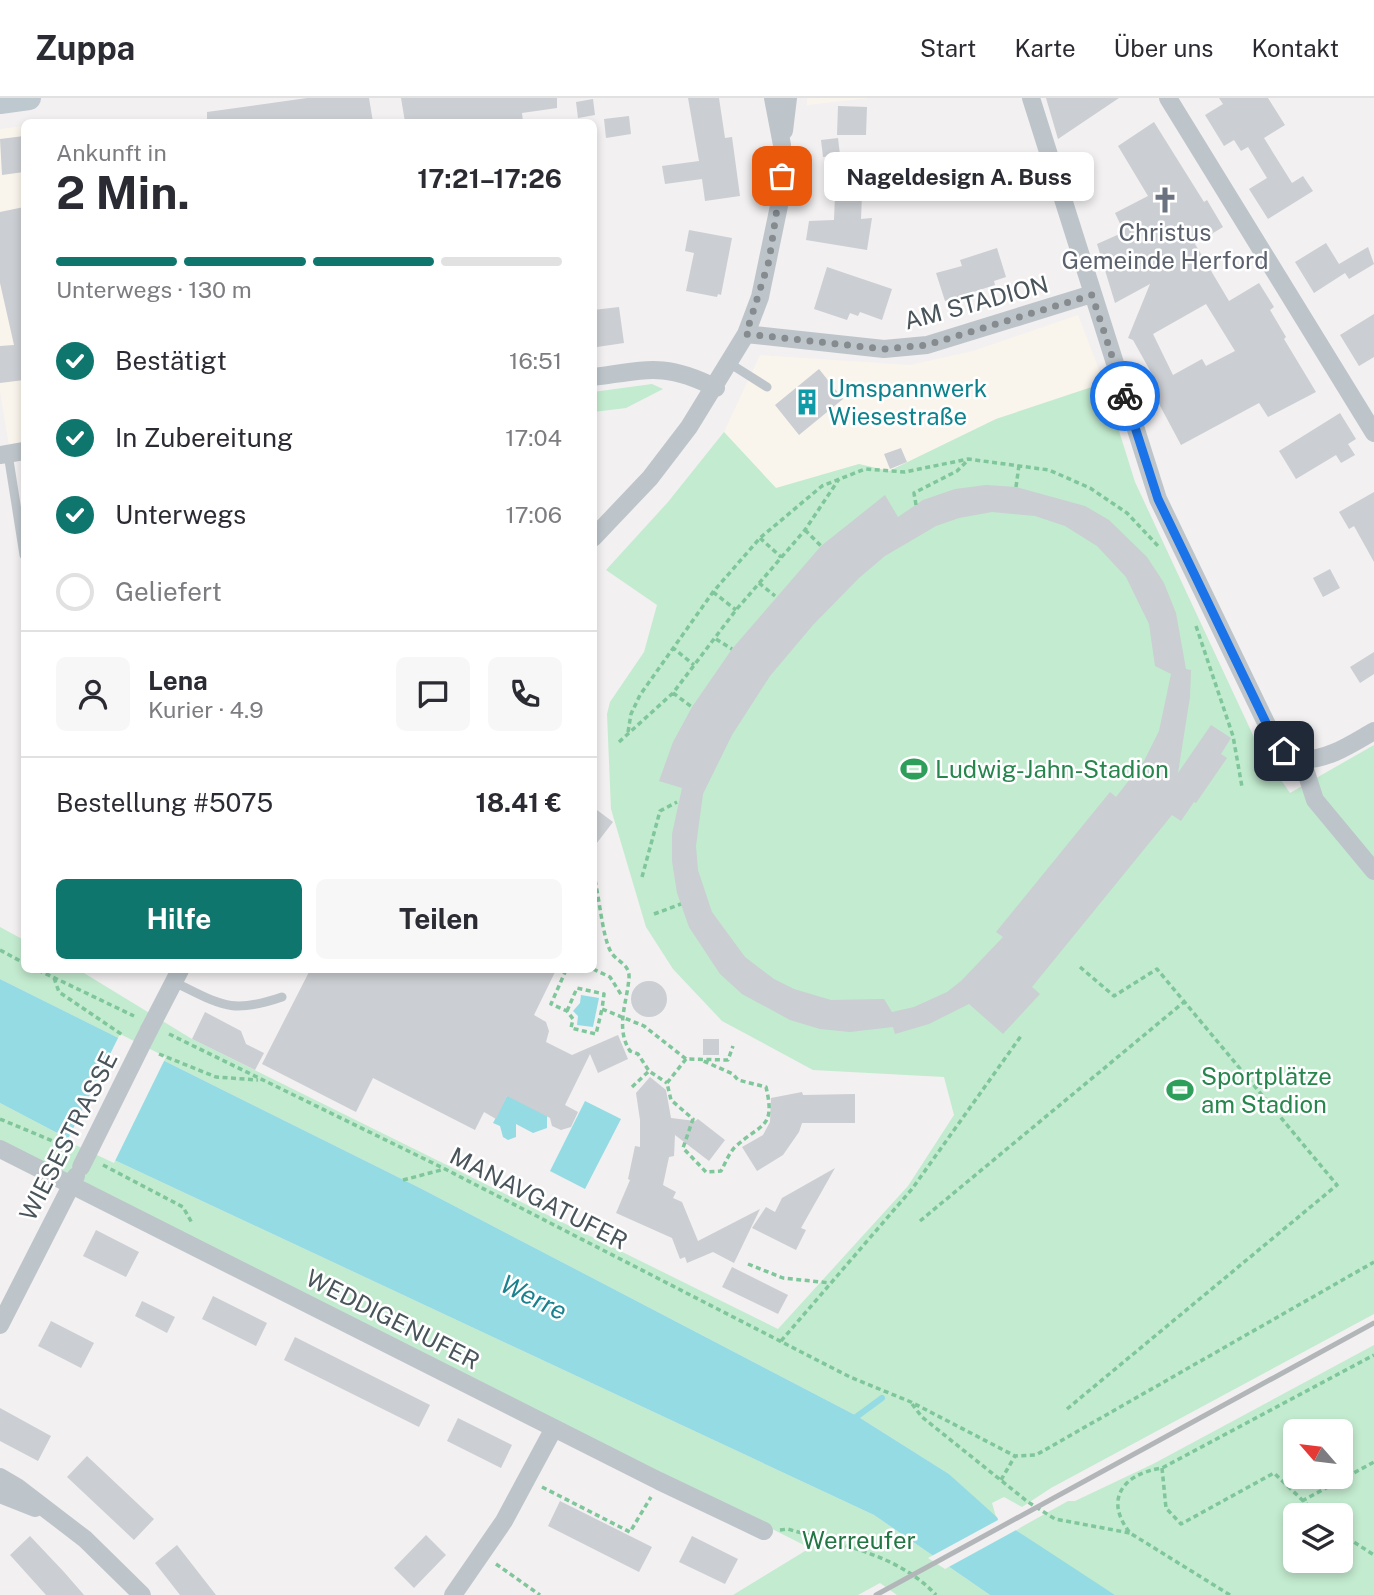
<!DOCTYPE html>
<html lang="de">
<meta charset="utf-8">
<style>
:root{--surface:#fff;--page:#f7f7f7;--text:#2b2b33;--muted:#7c7c81;--line:#e1e1e2;--accent:#0f766e}
body{margin:0;font-family:"Public Sans",sans-serif;background:var(--page);color:var(--text);height:100vh;display:flex;flex-direction:column;font-size:26px;white-space:nowrap}
*{box-sizing:border-box;margin:0}
p{font-size:23px;color:var(--muted)}
.icon{flex:none;width:38px;height:38px;fill:none;stroke:currentColor;stroke-width:2;stroke-linecap:round;stroke-linejoin:round}
.map{position:relative;flex:1;overflow:hidden}
.panel{position:absolute;left:21px;top:21px;width:576px;height:854px;display:flex;flex-direction:column;background:var(--surface);border-radius:10px;box-shadow:0 4px 10px #0003}
.panel>*{flex:none}
.needle{width:46px;rotate:298deg}
.buttons{position:absolute;left:1283px;top:1321px;display:grid;gap:14px}
.buttons a{display:grid;place-items:center;width:70px;height:70px;border-radius:10px;background:var(--surface);box-shadow:0 4px 10px #0003;font-size:35px}
.pin{position:absolute;display:grid;place-items:center;width:60px;height:60px;color:#fff;margin:-30px;border-radius:14px;box-shadow:0 4px 10px #0006}
.courier{position:absolute;display:grid;place-items:center;width:70px;height:70px;margin:-35px;border:5px solid #1a73e8;border-radius:50%;background:#fff;color:#222;box-shadow:0 2px 9px #0007}
.bubble{position:absolute;height:49px;border-radius:10px;background:var(--surface);box-shadow:0 4px 10px #0003;font-size:23px;font-weight:700;line-height:49px;text-align:center}
.headline em{font-style:normal;font-weight:700}
.headline div{display:flex;flex-direction:column-reverse}
.headline{display:flex;align-items:center;justify-content:space-between;height:119px;padding:0 35px}
h1{font-size:46px;font-weight:700;line-height:52px}
.bar{display:grid;grid-template-columns:repeat(4,1fr);gap:10px 7px;align-content:center;height:84px;padding:0 35px}
.bar i{height:9px;border-radius:5px;background:var(--line)}
.bar .active{background:var(--accent)}
.bar p{grid-column:span 4}
.line{display:flex;align-items:center;gap:18px;padding:0 35px;border-top:2px solid var(--line)}
.line div{flex:1}
.round{display:grid;place-items:center;flex:none;width:74px;height:74px;border-radius:10px;background:var(--page)}
ol{padding:0 35px;list-style:none}
li{display:flex;align-items:center;gap:21px;height:77px}
li p{margin-inline-start:auto}
li .icon{padding:7px;border-radius:50%;background:var(--accent);color:#fff;stroke-width:4}
li:last-child{color:var(--muted)}
li i{width:38px;height:38px;border:4px solid var(--line);border-radius:50%}
.action{display:flex;gap:14px;margin-top:auto;padding:14px 35px}
.action a{flex:1;height:80px;border-radius:10px;background:var(--accent);color:#fff;font-size:28px;font-weight:700;line-height:80px;text-align:center}
.action a+a{background:var(--page);color:var(--text)}
header{display:flex;align-items:center;gap:42px;box-sizing:border-box;height:98px;padding:0 35px;background:var(--surface);border-bottom:2px solid var(--line)}
header strong{font-size:33px}
nav{display:flex;gap:38px;margin-inline-start:auto;font-size:24px}
.map>svg:first-child{display:block}
.commercial{fill:#faf5ec}
.green{fill:#c3ebcf;fill-rule:evenodd}
.water{fill:#95dbe3}
.pier{fill:#f2f0f0}
.lines{fill:none;stroke-linecap:round;stroke-linejoin:round}
.stream{stroke:#95dbe3;stroke-width:6}
.building{fill:#cbced2;fill-rule:evenodd}
.path{stroke:#7fc69b;stroke-width:3.5;stroke-dasharray:5 3.5;stroke-linecap:butt}
.lane{stroke:#bdc5cb;stroke-width:9}
.street{stroke:#bdc5cb;stroke-width:18}
.secondary{stroke:#bec8cf;stroke-width:24}
.rail{stroke:#b3b6b9;stroke-width:5}
.street-bridge{stroke:#bdc5cb;stroke-width:18}
.done{stroke:#858b8f;stroke-width:7;stroke-dasharray:0 12.6}
.route{stroke:#1a73e8;stroke-width:9}
.labels{text-anchor:middle;dominant-baseline:central;stroke-width:5;stroke-linejoin:round;paint-order:stroke}
.worship-label{font-size:24px;fill:#5b616d;stroke:#fff}
.street-label{font-size:24px;fill:#4a555b;stroke:#fff}
.culture-label{font-size:24px;fill:#0d838f;stroke:#fff;text-anchor:start}
.leisure-label{font-size:24px;fill:#27864d;stroke:#fff;text-anchor:start}
.park-label{font-size:24px;fill:#217643;stroke:#fff}
.water-label{font-size:26px;font-style:italic;fill:#1a828f;stroke:#fff}
</style>
<header>
<strong>Zuppa</strong>
<nav><a>Start</a><a>Karte</a><a>Über uns</a><a>Kontakt</a></nav>
</header>
<div class="map">
<svg width="1374" height="1497" viewBox="0 0 1374 1497">
<rect width="100%" height="100%" fill="#f2f0f0"/>
<path class="commercial" d="M807,0H869L807,7Z
M24,28V345L9,348L0,293V31Z
M1078,217L1104,285L996,321L889,373L859,366L776,390L724,334L760,257L910,267L973,253Z"/>
<path class="green" d="M1104,285L1135,384L1259,650L1290,695L1374,647V1216L1051,1390L1022,1409L1004,1399L992,1405L996,1419L949,1376L857,1318L420,1090L0,881V829L24,842V872H79L192,941L778,1231L908,1088L954,1017L944,979L813,972L722,923L673,871L646,829L611,711L607,616L610,604L644,554L657,507L606,472L668,404L724,334L776,390L859,366L889,373L996,321Z
M652,286L663,291L626,310L593,314V294Z
M0,1005L63,1038L874,1417L990,1497H897L880,1485L858,1497H733L810,1450L0,1044Z
M1374,1247V1497H1115L1045,1454L1016,1432L1068,1403H1075L1153,1366ZM1295,1334H1340V1379H1295ZM1295,1418H1340V1463H1295Z"/>
<path class="water" d="M0,881L420,1090L857,1318L949,1376L999,1421L1115,1497H990L874,1417L63,1038L0,1005Z
M581,897L599,900L593,929L577,927L578,918L573,913L580,905Z
M510,992L547,1018V1030L533,1035L516,1026V1039L508,1042L503,1039L500,1028L493,1025Z
M585,1003L621,1021L585,1091L550,1073Z"/>
<path class="pier" d="M120,936L166,959L114,1065L67,1043Z
M996,1414L1020,1430L945,1471L928,1460L998,1422Z"/>
<g class="lines">
<path class="stream" d="M852,1322L882,1300"/>
</g>
<path class="building" d="M307,0H369L373,24H207V14Z
M401,0H557V10L522,15L523,24H405Z
M688,0H719L725,40L732,39L740,98L705,103L702,81L665,86L662,68L699,63Z
M1046,0H1119L1058,41Z
M1219,0H1268L1285,27L1264,40L1292,85L1303,78L1313,93L1268,121L1249,91L1267,80L1248,49L1241,53L1234,42L1224,48L1205,17L1223,6Z
M593,1L595,17L578,20L576,4Z
M838,8L867,9L866,37H837Z
M629,18L631,36L606,40L604,21Z
M1154,24L1204,104L1207,102L1223,129L1195,146L1201,156L1229,203L1259,185L1274,209L1270,212L1286,239L1284,241L1316,294L1268,319L1259,305L1181,347L1150,289L1157,285L1133,242L1128,240L1150,186L1115,205L1097,146L1124,134L1115,115L1148,98L1118,48ZM1206,206L1235,253L1206,268L1202,261L1173,277L1153,236Z
M24,38V74L2,77L0,41Z
M838,40L840,57L823,59L821,42Z
M836,70L863,71L861,121L872,120L867,152L806,142L809,123L834,122Z
M24,109V282L0,285V248L14,247L0,185V114Z
M689,132L732,140L721,197L718,196L717,199L686,193L694,155L685,153Z
M1326,145L1339,166L1368,149L1374,166L1349,181L1345,175L1314,195L1295,164Z
M997,150L1006,179L994,183L995,187L945,203L936,175L962,168L960,162Z
M827,169L892,191L882,222L860,214L858,218L850,215L847,222L814,211Z
M619,209L624,245L597,249L593,212Z
M1374,216V259L1359,268L1340,237Z
M819,271L843,301L799,337L775,307Z
M1340,315L1356,341L1348,346L1355,357L1341,365L1336,357L1296,381L1279,353Z
M901,350L907,364L890,371L884,356Z
M986,387L1016,389L1085,408L1109,422L1147,459L1164,485L1176,515L1186,571L1191,572L1190,599L1178,675L1211,627L1231,640L1221,656L1227,660L1196,705L1194,704L1181,723L1172,717L1032,889L1040,896L1003,936L969,906L929,926L895,936L893,929L850,934L820,931L790,922L742,896L720,876L689,829L677,795L672,763V736L682,690L659,683L673,644L692,609L732,551L821,448L885,397L898,419L923,402L955,391ZM992,414L1035,418L1065,428L1097,448L1126,479L1149,526L1155,568L1171,576L1159,633L1144,663L1116,699L1110,694L996,834L1003,839L961,883L947,894L914,909L892,914L884,901L831,902L794,891L774,881L745,859L712,814L698,772L696,748L703,696L732,637L770,578L813,527L859,480L885,458L936,428L959,420Z
M1374,394V464L1354,428L1349,431L1339,414Z
M1330,471L1340,490L1323,499L1313,480Z
M1374,554V576L1360,585L1350,569Z
M593,709L613,724L593,750Z
M310,872H556L534,917L546,924L549,933L546,944L572,957L618,937L628,961L598,975L590,956L565,1007L578,1014L571,1029L561,1032L552,1028L550,1020L507,998L496,1021L484,1014L475,1032L373,980L356,1014L262,966Z
M631 901a18 18 0 1 1 36 0a18 18 0 1 1-36 0Z
M205,914L241,933L246,946L264,955L255,972L192,941Z
M703,941H719V957H703Z
M650,979L666,992L671,1020L695,1023L698,1021L725,1042L709,1063L675,1037L674,1058L669,1059L663,1087L676,1094L673,1100L682,1104L698,1143L760,1111L734,1165L713,1154L687,1165L685,1159L680,1161L672,1140L616,1115L630,1082L628,1081L635,1048L640,1049V1022L636,995Z
M802,994L803,997L855,996V1025H802L799,1034L783,1057L757,1073L742,1049L763,1037L770,1024L771,1000Z
M835,1070L801,1130L806,1132L796,1152L752,1130L766,1109L775,1114L782,1100Z
M96,1132L139,1154L126,1179L83,1158Z
M732,1169L788,1197L778,1216L722,1189Z
M213,1198L267,1225L256,1248L202,1221Z
M142,1203L175,1219L167,1235L135,1218Z
M51,1223L94,1245L81,1270L38,1248Z
M295,1239L430,1307L419,1329L284,1262Z
M0,1310L51,1338L38,1363L0,1343Z
M458,1320L512,1347L501,1370L447,1343Z
M87,1358L154,1421L134,1442L67,1379Z
M560,1403L652,1449L639,1474L548,1428Z
M426,1437L446,1457L414,1490L394,1470Z
M30,1438L64,1474L84,1497H46L10,1457Z
M692,1438L738,1461L725,1486L679,1464Z
M177,1447L216,1497H180L155,1465Z"/>
<g class="lines">
<path class="path" d="M1016,389L1019,367
M916,407L914,395L957,373L967,363
M805,432L821,448
M760,440L781,459
M759,485L775,498
M713,494L736,512
M1196,528L1233,638L1242,689
M716,541L732,551
M672,549L694,567
M673,595L692,609
M628,634L631,616L640,597L713,494L760,440L822,388L865,371L905,374L968,361L1049,372L1090,390L1127,415L1159,449
M619,644L673,595L736,512L805,432L839,381
M593,774C599,794 602,839 611,854C617,864 630,866 629,880C627,905 615,930 630,953L638,956L649,973
M642,779L660,713L677,704
M654,816L681,806
M0,852L24,865
M593,871L610,879L622,898
M38,872L134,918
M566,872L551,906L567,913L573,921L571,930L596,936L602,911
M54,880L59,894L124,938
M567,913L577,890L604,896L602,911L644,928L686,961L728,962L733,948
M169,936L445,1071L850,1279L911,1304L1015,1358L1036,1357L1374,1164
M159,956L216,979L258,982
M686,961L667,985L671,1002L693,1021L683,1050L706,1074L721,1073C725,1066 729,1055 735,1049C761,1025 776,1031 766,989L738,982L733,976L699,961
M632,989L649,973L667,985
M0,1021L72,1051
M103,1067L183,1109L192,1125
M403,1082L445,1071
M920,1123L1184,904
M748,1166L783,1180L830,1185
M781,1243L912,1091L1021,938
M912,1306L922,1319L1028,1404L1055,1421L1130,1435
M1067,1311L1337,1087L1157,871L1114,898L1080,869
M1162,1370L1166,1410L1181,1426L1274,1375L1319,1418
M1001,1382L1015,1358
M542,1389L630,1434L651,1399
M1302,1403L1374,1364
M780,1432L788,1431C840,1447 898,1456 936,1497
M1340,1435L1374,1457
M496,1466L540,1497
M1230,1497L1130,1435C1104,1402 1122,1376 1162,1370L1374,1257"/>
<path class="lane" d="M729,265L767,289
M8,356L24,457
M174,884C220,906 230,917 282,899"/>
<path class="street" d="M1031,0L1158,401L1269,631L1284,653L1302,662L1315,702L1374,773
M1168,0L1374,335
M784,33L788,0
M746,236L884,251L927,247L1092,196
M593,279C647,272 665,264 716,290
M0,357L24,353
M593,440L650,380L689,329L746,236L760,199L780,103L782,47L773,0
M1302,662C1330,661 1351,646 1374,633
M149,932L180,872
M0,1051L659,1383L764,1433
M0,1227L76,1078
M0,1379L17,1389L85,1441L142,1497
M0,1396L35,1410
M453,1497L504,1423L554,1330"/>
<path class="secondary" d="M0,4L29,0"/>
<path class="rail" d="M876,1497L1374,1225"/>
<path class="street-bridge" d="M81,1069L149,932"/>
</g>
<g class="lines">
<path class="done" d="M782,78L769,163L746,236L884,251L927,247L1092,197L1125,298"/>
<path class="route" d="M1125,298L1158,401L1269,631L1284,653"/>
</g>
<defs>
<g id="church-bare" transform="scale(2.1)"><path d="M-1.2-6h2.4v3.5h3.3v2.4h-3.3V6h-2.4V-.1h-3.3v-2.4h3.3Z" fill="#6b7280" stroke="#fff" stroke-width="2.5" paint-order="stroke"/></g>
<g id="building-bare" transform="scale(2.1)"><path d="M-4-6H4V6H1V3H-1V6H-4ZM-2.5-4.3h1.7v1.8h-1.7ZM.8-4.3h1.7v1.8H.8ZM-2.5-1h1.7V.8h-1.7ZM.8-1h1.7V.8H.8Z" fill="#0f9aa8" stroke="#fff" stroke-width="2.5" paint-order="stroke"/></g>
<g id="stadium-bare" transform="scale(2.1)"><path d="M0-5a6.5 5 0 1 0 0 10a6.5 5 0 1 0 0-10ZM-3.5-1.8h7v3.6h-7Z" fill="#2e9e5b" stroke="#fff" stroke-width="2.5" paint-order="stroke"/></g>
</defs>
<g fill-rule="evenodd">
<use href="#church-bare" x="1165" y="102"/>
<use href="#building-bare" x="807" y="304"/>
<use href="#stadium-bare" x="914" y="671"/>
<use href="#stadium-bare" x="1180" y="992"/>
</g>
<g class="labels">
<g class="worship-label">
<text x="1165" y="134">Christus<tspan x="1165" dy="28">Gemeinde Herford</tspan></text>
</g>
<g class="street-label">
<text transform="translate(976 204) rotate(-15)">AM STADION</text>
<text transform="translate(68 1038) rotate(-63)">WIESESTRASSE</text>
<text transform="translate(539 1100) rotate(27)">MANAVGATUFER</text>
<text transform="translate(393 1221) rotate(27)">WEDDIGENUFER</text>
</g>
<g class="culture-label">
<text x="828" y="290">Umspannwerk<tspan x="828" dy="28">Wiesestraße</tspan></text>
</g>
<g class="leisure-label">
<text x="935" y="671">Ludwig-Jahn-Stadion</text>
<text x="1201" y="978">Sportplätze<tspan x="1201" dy="28">am Stadion</tspan></text>
</g>
<g class="park-label">
<text x="859" y="1442">Werreufer</text>
</g>
<g class="water-label">
<text transform="translate(534 1199) rotate(26)">Werre</text>
</g>
</g>
</svg>
<div class="buttons">
<a><svg class="needle" viewBox="-14 -14 28 28"><path d="M0-13l5 13h-10z" fill="#e53935"/><path d="M0 13l5-13h-10z" fill="#7c7c81"/></svg></a>
<a><svg class="icon" aria-label="layers" viewBox="0 0 24 24"><path d="M12 4l9 5-9 5-9-5zM3 14l9 5 9-5"/></svg></a>
</div>
<div class="pin" style="left:782px;top:78px;background:#ea580c"><svg class="icon" aria-label="bag" viewBox="0 0 24 24"><path d="M5 8h14l-1 12H6zM9 8a3 3 0 0 1 6 0"/></svg></div>
<div class="pin" style="left:1284px;top:653px;background:#1f2937"><svg class="icon" aria-label="home" viewBox="0 0 24 24"><path d="M3 11l9-7 9 7M6 9v11h12V9"/></svg></div>
<div class="courier" style="left:1125px;top:298px"><svg class="icon" aria-label="bike" viewBox="0 0 24 24"><circle cx="6" cy="16" r="4"/><circle cx="18" cy="16" r="4"/><path d="M6 16l4-8h5l3 8M10 8l3 8H6M13 5h3"/></svg></div>
<div class="bubble" style="left:824px;top:54px;width:270px">Nageldesign A. Buss</div>
<section class="panel">
<div class="headline"><div><h1>2 Min.</h1><p>Ankunft in</p></div><em>17:21–17:26</em></div>
<div class="bar"><i class="active"></i><i class="active"></i><i class="active"></i><i></i><p>Unterwegs · 130 m</p></div>
<ol>
<li><svg class="icon" aria-label="check" viewBox="0 0 24 24"><path d="M5 12l5 5 9-10"/></svg>Bestätigt<p>16:51</p></li>
<li><svg class="icon" aria-label="check" viewBox="0 0 24 24"><path d="M5 12l5 5 9-10"/></svg>In Zubereitung<p>17:04</p></li>
<li><svg class="icon" aria-label="check" viewBox="0 0 24 24"><path d="M5 12l5 5 9-10"/></svg>Unterwegs<p>17:06</p></li>
<li><i></i>Geliefert</li>
</ol>
<div class="line" style="height:126px"><a class="round"><svg class="icon" aria-label="person" viewBox="0 0 24 24"><circle cx="12" cy="8" r="4"/><path d="M4 21q1-7 8-7t8 7"/></svg></a><div><b>Lena</b><p>Kurier · 4.9</p></div><a class="round"><svg class="icon" aria-label="chat" viewBox="0 0 24 24"><path d="M4 5h16v11H9l-5 4z"/></svg></a><a class="round"><svg class="icon" aria-label="phone" viewBox="0 0 24 24"><path d="M5 4h4l2 5-3 2q2 4 5 5l2-3 5 2v4C11 20 4 13 5 4z"/></svg></a></div>
<div class="line" style="height:91px"><div>Bestellung #5075</div><b>18.41 €</b></div>
<div class="action"><a>Hilfe</a><a>Teilen</a></div>
</section>
</div>
